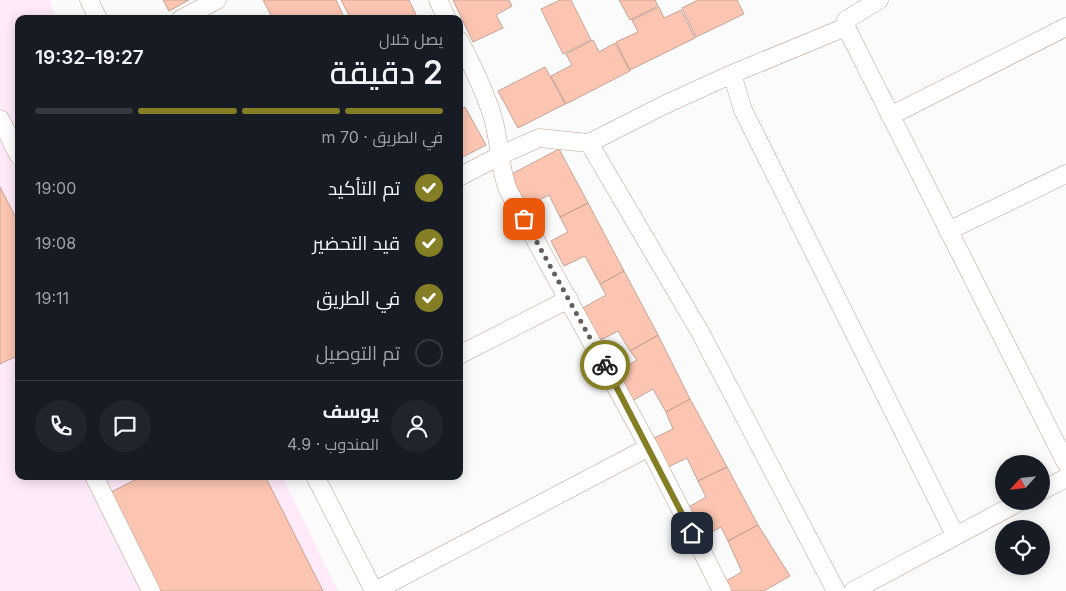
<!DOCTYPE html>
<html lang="ar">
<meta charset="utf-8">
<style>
:root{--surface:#171b24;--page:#20242c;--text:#f1f3f6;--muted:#9ea1a6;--line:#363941;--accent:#847e25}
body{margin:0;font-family:Inter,Cairo,sans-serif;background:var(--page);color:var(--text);direction:rtl;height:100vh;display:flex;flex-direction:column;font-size:19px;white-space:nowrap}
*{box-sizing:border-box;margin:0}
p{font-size:16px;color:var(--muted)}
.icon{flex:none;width:28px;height:28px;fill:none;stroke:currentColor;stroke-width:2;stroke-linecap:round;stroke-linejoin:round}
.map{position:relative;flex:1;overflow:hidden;direction:ltr}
.side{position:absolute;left:15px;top:15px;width:448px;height:465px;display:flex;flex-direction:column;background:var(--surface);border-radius:10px;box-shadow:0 2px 12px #0003;direction:rtl}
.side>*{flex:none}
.needle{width:32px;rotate:243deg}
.controls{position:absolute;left:995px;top:455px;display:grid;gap:10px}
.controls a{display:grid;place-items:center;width:55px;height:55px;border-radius:50%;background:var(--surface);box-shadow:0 2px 12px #0003;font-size:25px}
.pin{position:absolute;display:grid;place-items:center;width:42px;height:42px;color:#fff;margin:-21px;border-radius:10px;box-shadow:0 2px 8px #0006}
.courier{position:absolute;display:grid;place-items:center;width:50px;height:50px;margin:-25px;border:4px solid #847e25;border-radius:50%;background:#fff;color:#222;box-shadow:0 1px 6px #0007}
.overview em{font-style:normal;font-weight:600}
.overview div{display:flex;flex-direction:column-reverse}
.overview{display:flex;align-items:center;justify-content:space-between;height:85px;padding:0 20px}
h1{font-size:32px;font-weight:600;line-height:38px}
.bar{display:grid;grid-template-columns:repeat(4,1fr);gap:8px 5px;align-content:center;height:60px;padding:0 20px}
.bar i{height:6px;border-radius:4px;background:var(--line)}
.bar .on{background:var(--accent)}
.bar p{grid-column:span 4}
.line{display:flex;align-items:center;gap:12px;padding:0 20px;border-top:1px solid var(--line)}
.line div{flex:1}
.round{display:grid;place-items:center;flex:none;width:52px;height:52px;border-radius:26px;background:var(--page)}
ol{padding:0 20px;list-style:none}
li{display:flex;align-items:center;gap:15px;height:55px}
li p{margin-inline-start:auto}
li .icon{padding:5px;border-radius:50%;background:var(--accent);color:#fff;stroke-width:4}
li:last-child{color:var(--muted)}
li i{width:28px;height:28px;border:2px solid var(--line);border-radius:50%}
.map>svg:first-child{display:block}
.industrial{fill:#ffeafa}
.building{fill:#fbc5b1;stroke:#c7a395}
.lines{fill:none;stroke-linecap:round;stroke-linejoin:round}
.minor-casing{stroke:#c1a18d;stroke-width:19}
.minor{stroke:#fff;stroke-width:18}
.done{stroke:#665e5a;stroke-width:5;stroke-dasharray:0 9}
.route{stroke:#847e25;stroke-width:6}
</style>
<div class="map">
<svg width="1066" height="591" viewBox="0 0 1066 591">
<rect width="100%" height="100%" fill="#fbfbfb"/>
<path class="industrial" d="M0,0H49L58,19H19V476H282L338,591H0Z"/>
<path class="building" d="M163,0H189L169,11Z
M263,0H336L345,19H273Z
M341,0H409L418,19H351Z
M453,0H509L512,6L496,15L503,28L473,42Z
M560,0H571L591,40L563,54L541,9Z
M619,0H655L658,6L630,20Z
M698,0H737L744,14L696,37L682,8Z
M659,7L664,18L681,10L695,38L630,70L616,42L638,32L632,20Z
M593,40L599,52L615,43L630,71L566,104L551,76L572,65L566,54Z
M545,67L565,104L518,128L498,91Z
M465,107L486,145L459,159V110Z
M559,149L588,203L560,217L549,195L524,208L508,176Z
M0,187L19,224V355L0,364Z
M588,203L624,271L600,284L585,256L564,266L551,241L568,232L560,217Z
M624,271L658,335L630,351L618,331L599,341L581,309L606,295L600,284Z
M658,335L690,399L666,412L653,389L630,402L614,373L637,360L630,351Z
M690,399L727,467L698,481L687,458L666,468L652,439L673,429L666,412Z
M727,467L758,525L728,541L721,527L703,537L687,508L706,497L698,481Z
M143,476H265L323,591H160L109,493Z
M758,525L790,576L764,591H731L726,581L742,572L728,541Z"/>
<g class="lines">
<g class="minor-casing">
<path id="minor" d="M89,0L98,19
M438,0L447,19
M879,0L846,20V27L1066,463
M181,19L217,0
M459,40C472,65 485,91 493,118C500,142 499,167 508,190L649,447L722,591
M732,74L743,110L955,535
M890,116L1066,27
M0,119L19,156
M589,143L700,332L836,591
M459,177L499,156L539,138L589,143L664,105L732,74L846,27
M948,231L1066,174
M459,355L569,299
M94,476L151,591
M315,476L374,591
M1041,491L1066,478
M375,591L649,447
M853,591L1021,501"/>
</g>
<use href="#minor" class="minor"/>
</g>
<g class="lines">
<path class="done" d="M524,219L605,365"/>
<path class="route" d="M605,365L692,533"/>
</g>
</svg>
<div class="controls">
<a><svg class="needle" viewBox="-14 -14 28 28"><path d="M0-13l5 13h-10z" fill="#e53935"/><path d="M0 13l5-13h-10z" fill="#9ea1a6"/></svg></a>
<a><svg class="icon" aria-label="locate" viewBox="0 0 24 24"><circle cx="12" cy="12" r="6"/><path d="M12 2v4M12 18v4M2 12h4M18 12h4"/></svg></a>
</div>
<div class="pin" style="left:524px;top:219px;background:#ea580c"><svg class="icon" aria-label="bag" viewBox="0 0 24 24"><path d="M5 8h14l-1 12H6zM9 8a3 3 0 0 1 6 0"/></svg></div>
<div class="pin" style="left:692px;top:533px;background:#1f2937"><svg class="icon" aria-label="home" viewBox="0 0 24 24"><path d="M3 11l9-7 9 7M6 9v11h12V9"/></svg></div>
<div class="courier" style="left:605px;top:365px"><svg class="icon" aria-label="bike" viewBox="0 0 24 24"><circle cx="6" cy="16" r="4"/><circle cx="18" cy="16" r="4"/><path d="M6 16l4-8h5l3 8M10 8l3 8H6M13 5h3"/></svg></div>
<section class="side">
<div class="overview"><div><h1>2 دقيقة</h1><p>يصل خلال</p></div><em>19:27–19:32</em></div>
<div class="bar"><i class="on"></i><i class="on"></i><i class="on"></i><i></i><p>في الطريق · 70 m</p></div>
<ol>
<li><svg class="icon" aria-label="check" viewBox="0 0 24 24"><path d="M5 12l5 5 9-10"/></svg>تم التأكيد<p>19:00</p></li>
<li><svg class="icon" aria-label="check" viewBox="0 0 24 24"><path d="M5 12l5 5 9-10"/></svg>قيد التحضير<p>19:08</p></li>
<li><svg class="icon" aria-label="check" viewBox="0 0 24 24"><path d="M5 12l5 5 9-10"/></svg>في الطريق<p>19:11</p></li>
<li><i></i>تم التوصيل</li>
</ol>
<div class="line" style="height:90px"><a class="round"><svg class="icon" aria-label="person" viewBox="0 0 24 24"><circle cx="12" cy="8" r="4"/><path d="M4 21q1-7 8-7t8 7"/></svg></a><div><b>يوسف</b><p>المندوب · 4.9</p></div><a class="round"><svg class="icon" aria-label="chat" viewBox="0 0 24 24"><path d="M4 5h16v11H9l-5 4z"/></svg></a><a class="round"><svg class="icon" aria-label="phone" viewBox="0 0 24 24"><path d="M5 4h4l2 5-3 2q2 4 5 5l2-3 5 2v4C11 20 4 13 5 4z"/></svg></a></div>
</section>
</div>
